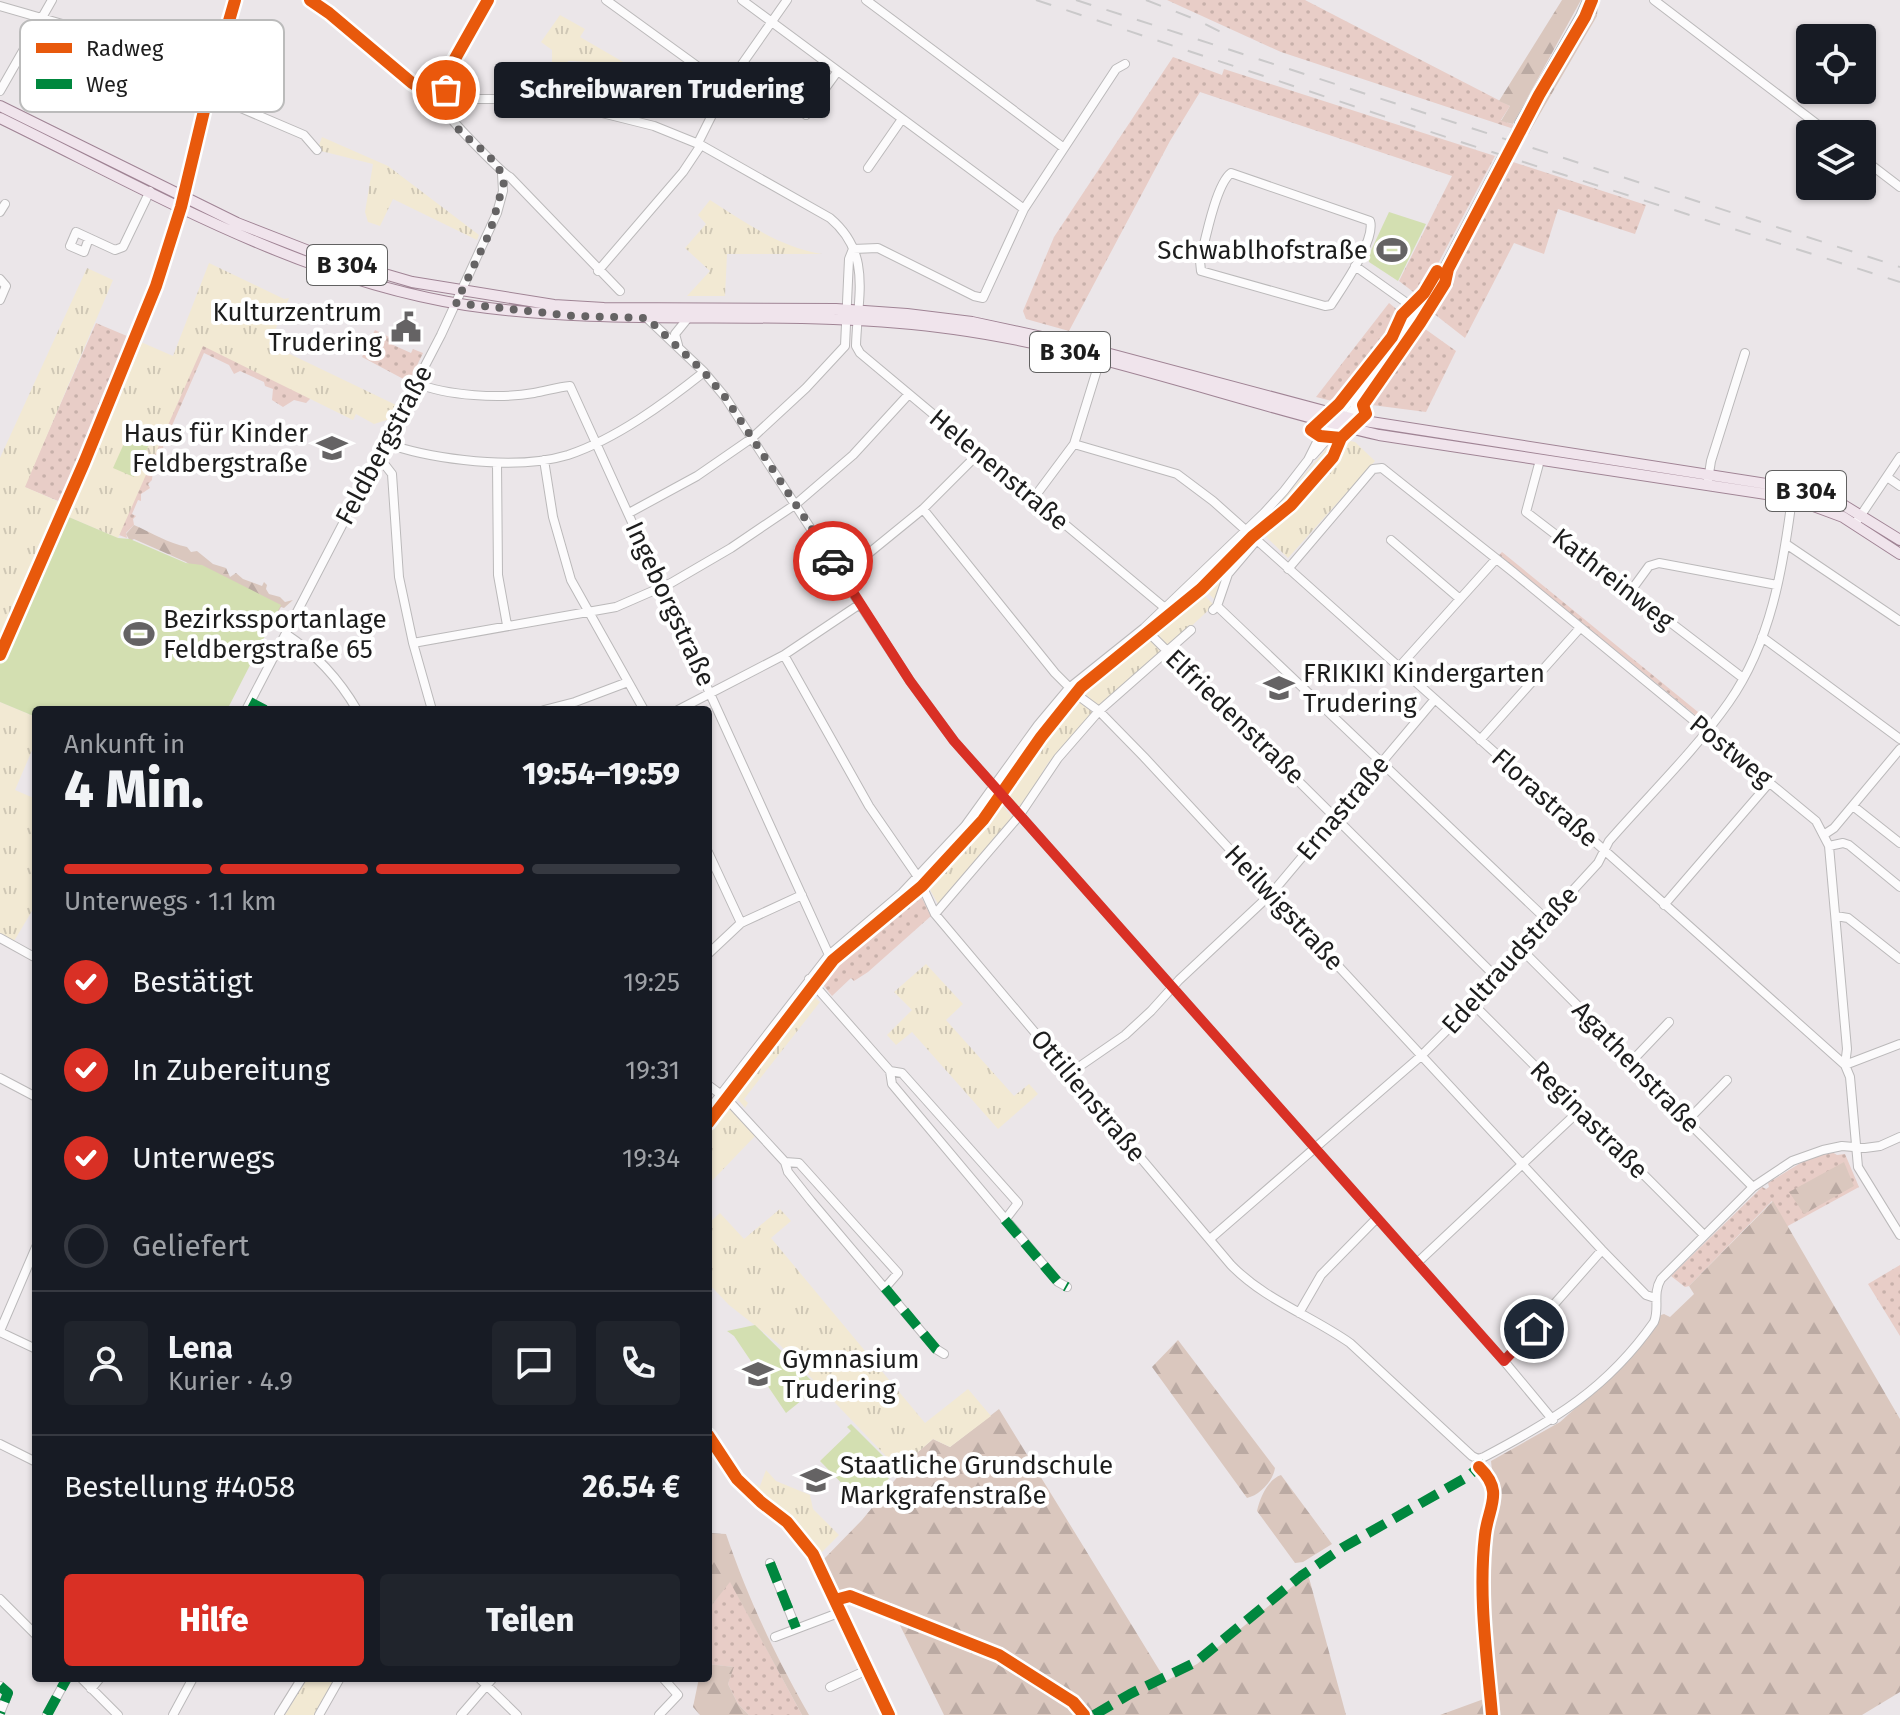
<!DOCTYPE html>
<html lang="de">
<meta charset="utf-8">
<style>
:root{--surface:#171b24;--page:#20242c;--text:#f1f3f6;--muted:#9ea1a6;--line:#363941;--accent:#d93025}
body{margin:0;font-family:"Fira Sans",sans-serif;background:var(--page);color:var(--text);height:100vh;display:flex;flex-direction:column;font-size:30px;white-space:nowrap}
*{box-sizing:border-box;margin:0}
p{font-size:26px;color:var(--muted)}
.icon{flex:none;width:44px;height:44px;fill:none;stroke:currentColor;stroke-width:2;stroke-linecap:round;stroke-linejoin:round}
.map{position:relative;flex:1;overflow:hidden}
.panel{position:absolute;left:32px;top:706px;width:680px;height:976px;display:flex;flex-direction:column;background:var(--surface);border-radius:8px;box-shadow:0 2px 6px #0004}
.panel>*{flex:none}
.fabs{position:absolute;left:1796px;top:24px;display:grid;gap:16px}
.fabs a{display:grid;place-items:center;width:80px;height:80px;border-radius:8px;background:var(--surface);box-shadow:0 2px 6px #0004;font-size:40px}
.pin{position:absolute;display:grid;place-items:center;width:68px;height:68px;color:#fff;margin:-34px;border:4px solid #fff;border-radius:50%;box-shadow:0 2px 8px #0007}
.courier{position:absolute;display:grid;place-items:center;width:80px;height:80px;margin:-40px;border:6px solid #d93025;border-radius:50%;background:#fff;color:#222;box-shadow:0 2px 10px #0007}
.bubble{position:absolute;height:56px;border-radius:8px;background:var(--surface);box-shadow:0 2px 6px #0004;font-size:26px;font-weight:800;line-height:56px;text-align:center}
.head em{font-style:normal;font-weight:800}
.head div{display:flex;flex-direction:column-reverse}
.head{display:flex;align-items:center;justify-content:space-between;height:136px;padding:0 32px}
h1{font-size:52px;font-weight:800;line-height:60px}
.bar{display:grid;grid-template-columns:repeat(4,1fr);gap:12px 8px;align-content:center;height:96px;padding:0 32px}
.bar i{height:10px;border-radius:6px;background:var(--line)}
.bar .selected{background:var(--accent)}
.bar p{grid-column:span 4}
.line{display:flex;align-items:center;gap:20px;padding:0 32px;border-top:2px solid var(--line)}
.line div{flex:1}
.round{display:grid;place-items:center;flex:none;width:84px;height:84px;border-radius:8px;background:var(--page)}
ol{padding:0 32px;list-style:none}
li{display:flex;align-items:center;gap:24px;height:88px}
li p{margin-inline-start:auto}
li .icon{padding:8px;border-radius:50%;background:var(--accent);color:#fff;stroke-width:4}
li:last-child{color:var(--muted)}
li i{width:44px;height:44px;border:4px solid var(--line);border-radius:50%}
.primary-button{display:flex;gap:16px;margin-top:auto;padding:16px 32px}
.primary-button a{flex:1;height:92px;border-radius:8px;background:var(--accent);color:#fff;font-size:32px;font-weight:800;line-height:92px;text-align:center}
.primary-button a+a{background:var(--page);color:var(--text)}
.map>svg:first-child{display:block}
.grass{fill:url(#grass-dots)}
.forest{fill:url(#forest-firs)}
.park{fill:url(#park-tufts)}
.pitch{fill:#d3dfb1}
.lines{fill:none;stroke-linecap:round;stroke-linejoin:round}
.minor-tunnel{stroke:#c2bec0;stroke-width:8;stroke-dasharray:8 4;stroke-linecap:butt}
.minor-casing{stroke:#bbb9ba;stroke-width:10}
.major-casing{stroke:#a08495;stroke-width:12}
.minor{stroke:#fcfbfc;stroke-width:8}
.major{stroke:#f0e4ec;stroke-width:10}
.rail{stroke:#cac9ca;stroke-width:2;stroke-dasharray:16 16;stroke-linecap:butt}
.quiet{stroke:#00873e;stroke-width:10;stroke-dasharray:20 10;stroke-linecap:butt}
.cycleway-casing{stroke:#fff;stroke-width:17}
.cycleway{stroke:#e8590c;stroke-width:12}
.done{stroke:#656364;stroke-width:8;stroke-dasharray:0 14.4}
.route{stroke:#d93025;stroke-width:10}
.labels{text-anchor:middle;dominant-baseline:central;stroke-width:8;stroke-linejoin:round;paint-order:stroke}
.shield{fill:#fff;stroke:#616161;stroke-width:2}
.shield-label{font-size:24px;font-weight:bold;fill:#1d1d1d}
.poi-label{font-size:26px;fill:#1d1d1d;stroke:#fff;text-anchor:start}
.street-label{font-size:26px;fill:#1d1d1d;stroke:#fff}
.key{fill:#fff;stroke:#bbb;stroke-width:2}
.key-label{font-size:22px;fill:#1d1d1d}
</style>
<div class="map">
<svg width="1900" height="1715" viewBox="0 0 1900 1715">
<defs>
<pattern id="grass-dots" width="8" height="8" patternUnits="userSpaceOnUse" patternTransform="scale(2)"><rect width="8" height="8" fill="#e8cdc7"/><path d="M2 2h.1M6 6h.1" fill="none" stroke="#c7b0aa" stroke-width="1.8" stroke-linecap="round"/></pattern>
<pattern id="forest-firs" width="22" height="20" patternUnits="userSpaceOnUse" patternTransform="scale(2)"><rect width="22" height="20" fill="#dac7be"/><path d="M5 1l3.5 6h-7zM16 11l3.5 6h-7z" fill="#bbaaa3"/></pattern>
<pattern id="park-tufts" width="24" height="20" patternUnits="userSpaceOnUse" patternTransform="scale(2)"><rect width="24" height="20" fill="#f2e9d3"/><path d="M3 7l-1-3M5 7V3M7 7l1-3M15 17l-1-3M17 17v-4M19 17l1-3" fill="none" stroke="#cfc7b5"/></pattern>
</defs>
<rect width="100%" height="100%" fill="#ebe6e9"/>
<path class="grass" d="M1167,0H1305L1510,106L1501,120L1530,131L1529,134L1281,52Z
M1173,57L1222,75L1224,69L1495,156L1423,292L1416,294L1399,281L1452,176L1200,92L1170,141L1069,331L1026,319L1023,311L1054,237Z
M1507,160L1646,205L1635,234L1558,209L1544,254L1514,243L1465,338L1433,313L1435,306L1452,266Z
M1389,303L1400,312L1389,336L1336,402L1316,397Z
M96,323L134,339L63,503L24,487Z
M1421,326L1456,351L1426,412L1364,404Z
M375,330L393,339L391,344L411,353L413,349L423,353L409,382L362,357Z
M200,338L310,394V399L306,403L294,400L283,407L272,400L273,389L265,386L264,382L240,371L234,374L229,365L204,353L163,446L164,452L156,461V467L153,469L152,480L148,484L150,488L141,494V501L138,500L132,514L136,516L133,519L134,525L126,533L127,538L63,514Z
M1502,552L1709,721L1705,723L1499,555Z
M918,890L931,916L868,972L854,981L851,978L832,996L819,980L835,962Z
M1832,1152L1837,1155L1845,1154L1859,1187L1786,1227L1772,1201L1689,1286L1685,1287L1671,1276L1762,1187L1766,1189L1769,1187L1768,1183L1807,1159Z
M1900,1265V1336L1868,1284Z
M730,1581L802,1715H749L738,1704L728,1684L733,1667L708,1664V1610Z"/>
<path class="forest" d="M1562,0H1581L1513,124L1501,121L1510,106L1499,101Z
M1594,0H1598L1597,16L1530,131L1524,127L1590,13Z
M134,525C152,533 168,543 187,547L191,552L197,551L213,564L226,568L230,577L236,573L243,579L262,586L264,582L267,585L266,589L269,594L280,597L285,602L293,600L284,608L281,607L274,620L269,619L186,562L134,539L130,541L126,534Z
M1844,1162L1854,1186L1804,1214L1789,1192Z
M1773,1201L1900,1419V1692L1862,1715H1440L1492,1696L1485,1587L1487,1533L1496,1510L1491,1461L1560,1422L1618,1370L1658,1316L1664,1314L1670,1317L1694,1294L1689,1286Z
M1178,1340L1275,1468C1273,1481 1260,1495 1247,1498L1152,1367Z
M999,1409L1166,1681L1197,1664L1308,1574L1346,1715H944L893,1611L850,1589L836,1594L821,1562L862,1520L918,1452L933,1439L950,1447Z
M1281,1475L1332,1544L1303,1562L1295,1563L1257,1511C1260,1498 1267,1480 1281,1475Z
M708,1533L726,1534C749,1601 774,1653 809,1715H802L730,1582L708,1610Z
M708,1664L734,1667L728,1684L738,1704L749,1715H700L693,1707L699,1678H708Z"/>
<path class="park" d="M560,15L585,29L580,37L637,70L631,79C621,61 587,62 568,61L563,88L552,86V50L541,42Z
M322,137L388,166L479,235L477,240L393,199L380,226L368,222L365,212L373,164L321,151L318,148Z
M710,200C746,223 779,247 822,254H727L725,296H687L710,271L685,248L706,224L698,215Z
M209,263L284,299L289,298L269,344L396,405L390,419L374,424L356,414L353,420L203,346L118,538L64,515L0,664V458L87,268L113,280L25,487L62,503L134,339L173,356Z
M1345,440L1355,442L1375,461L1288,558L1258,529L1333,441Z
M1242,540L1248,545L1216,601L1198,583Z
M1195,586L1214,605L1169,647L1149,630Z
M1144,633L1163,652L1101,707L1076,688Z
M1070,694L1093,713L1048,763L1020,810L998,788Z
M0,702L36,717V741L15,790L36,799V911H32L14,941L0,933Z
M994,796L1014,819L938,904L924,879Z
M926,964L963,1004L946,1020L1014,1096L1029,1084L1038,1094L998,1129L912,1032L896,1045L887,1035L912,1010L894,992Z
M811,994L820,1002L744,1099L748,1103L745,1108L733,1093Z
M726,1105L756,1135L708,1185C708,1158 700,1121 726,1105Z
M780,1209L791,1221L771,1238L925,1423L968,1389L991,1416L950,1447L933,1439L918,1452L902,1473L780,1345L729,1305L708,1283V1224L720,1213L744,1239Z
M766,1470L776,1481L810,1495L813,1509L839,1535L819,1555L788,1517L743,1479L760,1486Z
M307,1678H337L316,1715H285Z"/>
<path class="pitch" d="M1389,212L1426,224L1398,281L1369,262L1368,257Z
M136,429L153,436L134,477L113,468L126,439L131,441Z
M64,515L118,538L130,539L186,563L202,565L281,605L227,710H36V717L0,702V664Z
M755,1325L818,1387L786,1413L734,1336L727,1331Z
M851,1424L895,1468L891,1472L893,1474L863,1505L820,1461L851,1431L847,1427Z"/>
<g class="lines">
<path class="minor-tunnel" d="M1501,159L1519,123"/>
<g class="minor-casing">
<path id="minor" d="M310,0L425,91L457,99H546L654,126L701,145L830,218C873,254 857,298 856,346L860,353L1165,608
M488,0C468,36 440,71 448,114C453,123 503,174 510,177L620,291
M606,0L726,87
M742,0L1024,209
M866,0L1064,148
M1654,0L1830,134
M0,6L215,68
M0,91L52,0
M208,94L304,135L317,150
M806,115L837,72
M1519,123L1580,16L1587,0
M698,143L726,87L787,0
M1862,158L1900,187
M868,168L902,119
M1231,173L1370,221C1376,240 1342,288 1331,305L1325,306L1201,271L1200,261C1205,241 1216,184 1231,173Z
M182,197L208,94L235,0
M0,212L5,204
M89,238L84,252L70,246L76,232L115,250L123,247L150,191
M853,249L878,248L974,296L983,298L1024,209L1116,69L1125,64
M1355,266L1418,311
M598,271L683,172L701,145
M0,279L6,286L0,300
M146,312L181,207
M647,318L704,372L725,397L910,681L954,741L1504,1361L1553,1420
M678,345L675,334L688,318
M416,383C447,396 501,399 534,393C546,391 558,387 570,386L829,955
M386,443C410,452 437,457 464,460C498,464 535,465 568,455C616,439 665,403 704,372
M1074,444L1177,474L1213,501L1845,1065
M1313,455L1354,409L1362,390
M376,460L385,465L392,474L399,577L413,643L432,710
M544,460L553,517L571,580L644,710
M1540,460L1526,512L1743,678
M497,463L498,575L507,625
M1887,477L1900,486
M1708,480L1711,461L1745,353
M1033,499L1074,444L1100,360
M923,509L1055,673L1076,694L1099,711L1144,757L1602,1250L1646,1295L1655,1298
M629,513L697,476L752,438L806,388L845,346L849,259L853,249
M1855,524L1900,457
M1391,540L1460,599
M1786,544L1900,621
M1288,569L1373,469L1382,468L1513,572L1816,821L1829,846L1847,1049L1845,1065L1850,1077L1858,1167L1900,1235
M842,575L923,509L978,454
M1630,592L1649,566L1659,563L1777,585
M1217,606L1547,920
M1213,610L1217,606L1228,574L1256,541
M1144,628L1495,976
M286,634C316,654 339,679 357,710
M1762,637L1900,739
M413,643L616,607L671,583L731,548L796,504L853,455L908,395
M784,655L869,806L918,877L935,914L1231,1265C1265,1300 1310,1315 1350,1343L1472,1456L1478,1459L1484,1457C1554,1420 1607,1389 1654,1322C1660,1308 1652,1294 1661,1279L1753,1187L1792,1161L1823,1150L1842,1146L1865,1148L1880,1146L1900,1137
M1399,667L1496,559
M246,710L441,335L497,213L503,191L502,174
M544,710L575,702L628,682
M678,710L784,655L860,604
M1480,740L1580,628
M1853,806L1900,843
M1825,834L1834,828L1900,749
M1829,846L1843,843L1849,845L1900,887
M708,852L741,923
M1664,905L1770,782
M935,914L1019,816L1058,758L1099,711L1191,630
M1836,916L1848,918L1900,959
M0,938L36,958
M1520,948L1598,1026L1636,1070L1753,1187
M708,954L741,923L802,895
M809,979L890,1071L892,1084L1058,1282L1067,1287
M1473,1004L1704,1235
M1630,1063L1669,1022
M1845,1065L1900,1044
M890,1071L902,1073L1018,1203L1005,1220
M1070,1073L1125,1035L1151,1011L1179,980L1271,894L1435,699
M0,1078L36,1097
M708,1085L727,1099L785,1162L788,1172L811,1201L936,1349L944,1354
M708,1111L829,955L902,893L965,826L1038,725L1069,688L1144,628L1264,513L1284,491L1308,460L1320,436L1363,386L1418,311L1437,281L1501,159
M1687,1121L1727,1080
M785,1162L799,1163L898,1273L885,1288
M1210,1239L1421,1056L1473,1004L1498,972L1598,863L1609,841C1649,795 1694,752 1729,702C1771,642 1783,568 1792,498
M1417,1263L1579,1111
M1299,1313L1321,1275L1377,1218
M0,1331L36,1247
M0,1332L36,1349
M1504,1361L1602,1250
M708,1435L737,1479L761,1502L787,1522L813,1554L889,1715
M0,1444L36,1462
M770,1563L796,1628
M0,1599L36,1635
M835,1600L850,1596L999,1655L1073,1702L1084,1715
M775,1637L841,1612
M81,1678L118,1715
M479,1678L517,1715
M0,1686L8,1693L0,1713
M830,1687L867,1670
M91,1689L100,1678
M47,1715L67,1678
M173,1715L193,1678
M279,1715L302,1678
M319,1715L340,1678
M461,1715L493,1678
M659,1715L678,1695L663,1678"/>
</g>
<g class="major-casing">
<path id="major" d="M0,106L237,223L319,255L412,282L554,305L604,308L836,309L907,314L972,322L1065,342L1358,420L1793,488L1845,506L1900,540
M0,118C150,191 299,279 466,305C628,329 792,306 954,329C1098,349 1237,402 1379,435L1792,498L1843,517L1900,554"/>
</g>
<use href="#minor" class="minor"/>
<use href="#major" class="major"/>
<path class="rail" d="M1036,0L1467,144L1900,282
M1076,0L1900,267
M1146,0L1197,20L1229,36"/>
<path class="quiet" d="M250,702L265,710
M1005,1220L1058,1282L1067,1287
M885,1288L936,1349L944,1354
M770,1563L796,1628
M0,1686L8,1693L0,1713
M47,1715L67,1678
M1094,1715L1130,1694L1196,1662L1301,1576L1342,1548L1467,1477L1479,1467L1478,1460"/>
<g class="cycleway-casing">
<path id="cycleway" d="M310,0L329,13L412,83L425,91L446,98L452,64L488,0
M1341,438L1320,436L1311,430L1339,404L1392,337L1402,315L1424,293L1437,271
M0,655L84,463L156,286L181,207L208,94L235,0
M708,1123L833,960L922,886L983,820L1041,737L1081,687L1201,589L1252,537L1291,505L1333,457L1341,438L1366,414L1363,405L1420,323L1445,283L1448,269L1539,95L1585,17L1592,0
M708,1435L737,1479L761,1502L787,1522L813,1554L889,1715
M1479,1467C1505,1492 1488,1507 1485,1535C1478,1595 1487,1656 1492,1715
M835,1600L850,1596L999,1655L1073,1702L1084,1715"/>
</g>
<use href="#cycleway" class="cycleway"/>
</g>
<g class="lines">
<path class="done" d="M446,90C446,98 445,109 449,116C462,142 498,152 504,182L490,232L456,303L573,316L647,318L704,372L725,397L833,561"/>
<path class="route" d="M833,561L910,681L954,741L1504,1361L1534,1329"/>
</g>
<defs>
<g id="stadium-bare" transform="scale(2.4)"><path d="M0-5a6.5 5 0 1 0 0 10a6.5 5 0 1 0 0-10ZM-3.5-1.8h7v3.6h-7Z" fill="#656364" stroke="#fff" stroke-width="2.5" paint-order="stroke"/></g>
<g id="civic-bare" transform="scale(2.4)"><path d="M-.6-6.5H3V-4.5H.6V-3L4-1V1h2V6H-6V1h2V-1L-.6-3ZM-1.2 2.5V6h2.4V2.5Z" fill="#656364" stroke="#fff" stroke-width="2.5" paint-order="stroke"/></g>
<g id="school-bare" transform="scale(2.4)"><path d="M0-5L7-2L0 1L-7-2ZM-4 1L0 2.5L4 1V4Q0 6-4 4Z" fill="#656364" stroke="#fff" stroke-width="2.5" paint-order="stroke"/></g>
</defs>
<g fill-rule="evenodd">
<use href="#stadium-bare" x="1392" y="250"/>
<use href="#civic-bare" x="406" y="327"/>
<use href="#school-bare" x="332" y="448"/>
<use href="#stadium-bare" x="139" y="634"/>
<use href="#school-bare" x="1279" y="688"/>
<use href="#school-bare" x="758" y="1374"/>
<use href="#school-bare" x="816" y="1480"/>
</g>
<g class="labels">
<g class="shield">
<rect x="307" y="245" width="80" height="40" rx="6"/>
<rect x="1030" y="332" width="80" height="40" rx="6"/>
<rect x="1766" y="471" width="80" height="40" rx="6"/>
</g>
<g class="shield-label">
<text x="347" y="265">B 304</text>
<text x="1070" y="352">B 304</text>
<text x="1806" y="491">B 304</text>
</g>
<g class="poi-label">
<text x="1368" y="250" text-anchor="end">Schwablhofstraße</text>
<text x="382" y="312" text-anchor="end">Kulturzentrum<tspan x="382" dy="30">Trudering</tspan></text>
<text x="308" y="433" text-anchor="end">Haus für Kinder<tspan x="308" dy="30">Feldbergstraße</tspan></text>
<text x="163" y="619">Bezirkssportanlage<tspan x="163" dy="30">Feldbergstraße 65</tspan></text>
<text x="1303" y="673">FRIKIKI Kindergarten<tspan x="1303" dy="30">Trudering</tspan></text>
<text x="782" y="1359">Gymnasium<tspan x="782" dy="30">Trudering</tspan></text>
<text x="840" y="1465">Staatliche Grundschule<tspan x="840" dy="30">Markgrafenstraße</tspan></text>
</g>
<g class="street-label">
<text transform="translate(384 445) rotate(-62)">Feldbergstraße</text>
<text transform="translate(999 470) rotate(40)">Helenenstraße</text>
<text transform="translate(1613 579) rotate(38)">Kathreinweg</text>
<text transform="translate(670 604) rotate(65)">Ingeborgstraße</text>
<text transform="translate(1235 717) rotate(44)">Elfriedenstraße</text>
<text transform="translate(1731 751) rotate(39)">Postweg</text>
<text transform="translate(1545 798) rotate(42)">Florastraße</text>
<text transform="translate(1343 808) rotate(-50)">Ernastraße</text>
<text transform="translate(1284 908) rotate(47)">Heilwigstraße</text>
<text transform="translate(1510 960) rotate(-48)">Edeltraudstraße</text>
<text transform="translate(1636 1067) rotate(46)">Agathenstraße</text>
<text transform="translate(1088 1096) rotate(50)">Ottilienstraße</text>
<text transform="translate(1589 1120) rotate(45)">Reginastraße</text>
</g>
</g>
<rect x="20" y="20" width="264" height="92" rx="12" class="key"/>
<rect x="36" y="43" width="36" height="10" fill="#e8590c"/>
<rect x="36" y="79" width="36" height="10" fill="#00873e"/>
<g class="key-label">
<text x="86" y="56">Radweg</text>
<text x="86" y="92">Weg</text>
</g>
</svg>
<div class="fabs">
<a><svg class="icon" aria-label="locate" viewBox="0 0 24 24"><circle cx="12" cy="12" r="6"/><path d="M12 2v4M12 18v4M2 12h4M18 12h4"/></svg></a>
<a><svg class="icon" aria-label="layers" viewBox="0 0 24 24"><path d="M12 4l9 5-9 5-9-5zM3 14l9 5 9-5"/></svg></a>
</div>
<div class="pin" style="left:446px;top:90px;background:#ea580c"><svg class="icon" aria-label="bag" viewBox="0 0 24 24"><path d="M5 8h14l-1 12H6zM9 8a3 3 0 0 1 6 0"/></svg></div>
<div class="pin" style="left:1534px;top:1329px;background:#1f2937"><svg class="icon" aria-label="home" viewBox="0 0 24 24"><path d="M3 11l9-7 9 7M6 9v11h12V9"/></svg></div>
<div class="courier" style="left:833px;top:561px"><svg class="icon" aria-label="car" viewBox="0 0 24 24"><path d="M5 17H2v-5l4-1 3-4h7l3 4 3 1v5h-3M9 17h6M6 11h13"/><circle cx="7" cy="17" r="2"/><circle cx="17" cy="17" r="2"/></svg></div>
<div class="bubble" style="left:494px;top:62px;width:336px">Schreibwaren Trudering</div>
<section class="panel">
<div class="head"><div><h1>4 Min.</h1><p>Ankunft in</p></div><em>19:54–19:59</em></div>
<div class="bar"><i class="selected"></i><i class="selected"></i><i class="selected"></i><i></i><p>Unterwegs · 1.1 km</p></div>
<ol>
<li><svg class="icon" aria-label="check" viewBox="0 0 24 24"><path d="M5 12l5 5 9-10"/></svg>Bestätigt<p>19:25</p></li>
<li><svg class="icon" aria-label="check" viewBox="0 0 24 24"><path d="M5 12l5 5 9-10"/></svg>In Zubereitung<p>19:31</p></li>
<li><svg class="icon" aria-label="check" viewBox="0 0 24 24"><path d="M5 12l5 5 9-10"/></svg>Unterwegs<p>19:34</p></li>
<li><i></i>Geliefert</li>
</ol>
<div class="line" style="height:144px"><a class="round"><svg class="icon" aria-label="person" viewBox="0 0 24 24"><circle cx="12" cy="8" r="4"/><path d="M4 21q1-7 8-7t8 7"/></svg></a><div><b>Lena</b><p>Kurier · 4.9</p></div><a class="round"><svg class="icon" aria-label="chat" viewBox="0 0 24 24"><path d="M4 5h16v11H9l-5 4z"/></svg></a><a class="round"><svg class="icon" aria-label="phone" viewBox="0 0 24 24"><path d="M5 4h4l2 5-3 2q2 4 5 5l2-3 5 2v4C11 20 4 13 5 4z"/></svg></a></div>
<div class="line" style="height:104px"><div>Bestellung #4058</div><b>26.54 €</b></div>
<div class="primary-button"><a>Hilfe</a><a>Teilen</a></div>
</section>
</div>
